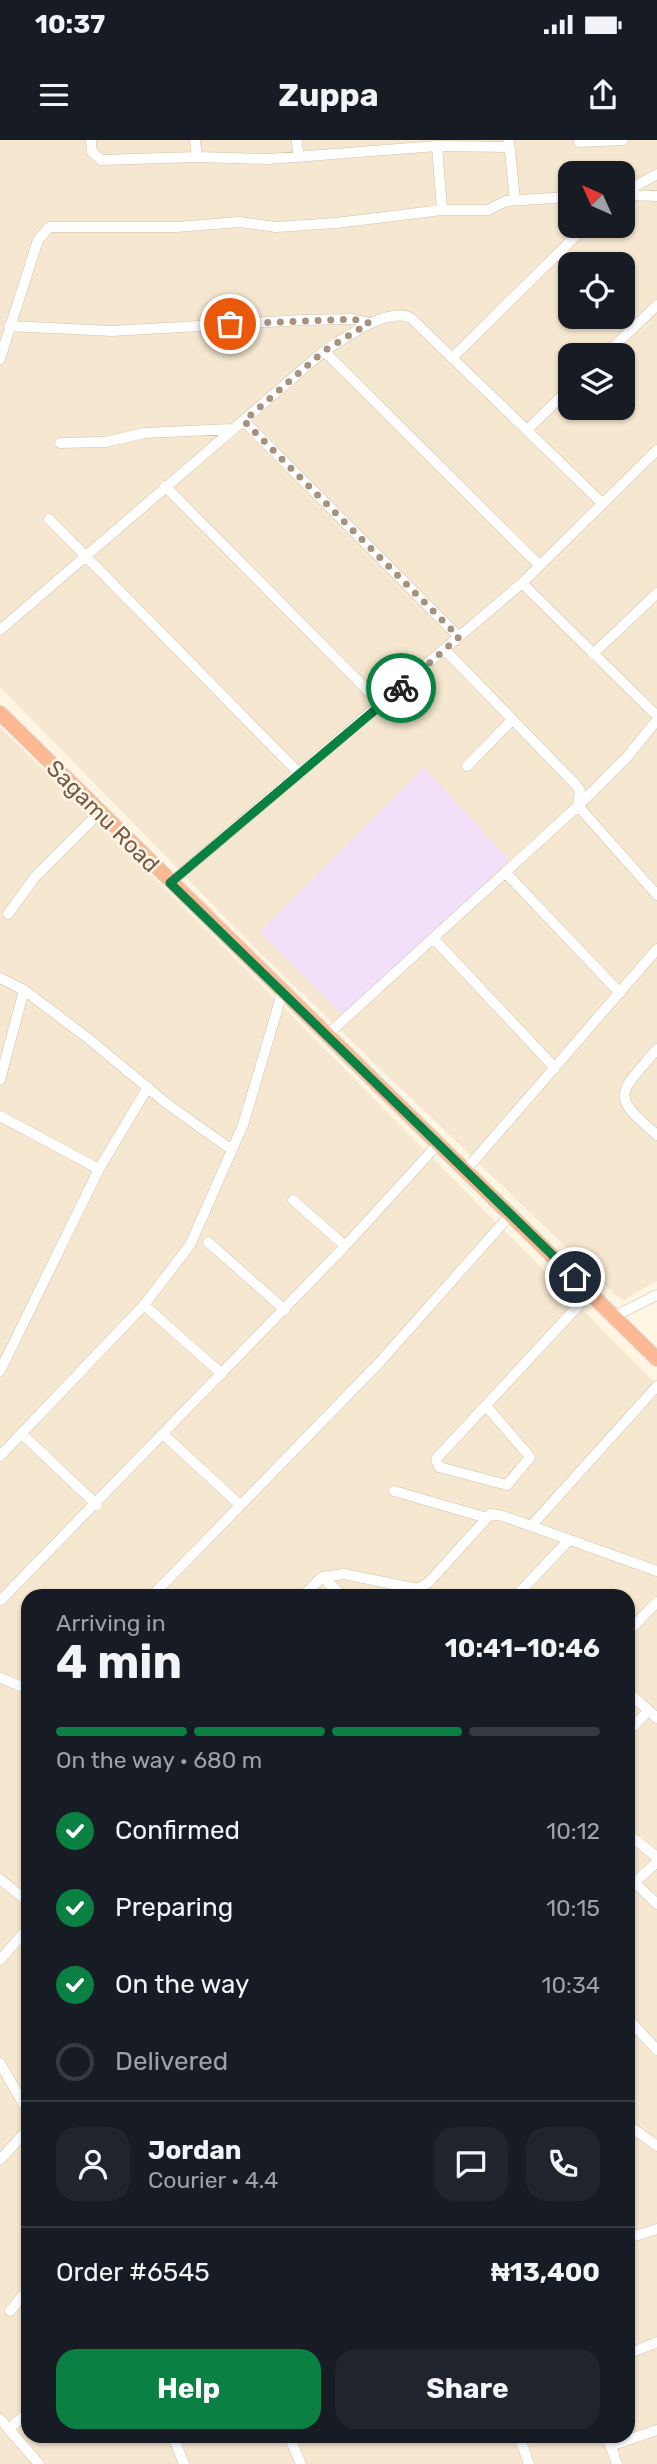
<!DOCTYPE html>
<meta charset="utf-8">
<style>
:root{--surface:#171b24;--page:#20242c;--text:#f1f3f6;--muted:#9ea1a6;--line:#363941;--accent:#0b8043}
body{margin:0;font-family:Rubik,sans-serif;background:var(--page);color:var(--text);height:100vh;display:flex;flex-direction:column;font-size:26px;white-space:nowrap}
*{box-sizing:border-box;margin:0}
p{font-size:23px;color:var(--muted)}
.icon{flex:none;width:38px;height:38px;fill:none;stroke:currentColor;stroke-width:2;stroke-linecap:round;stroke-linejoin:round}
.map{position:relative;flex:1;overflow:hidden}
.panel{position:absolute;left:21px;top:1449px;width:614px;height:854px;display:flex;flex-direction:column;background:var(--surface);border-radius:21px;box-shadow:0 2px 5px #0004}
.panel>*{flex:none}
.needle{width:46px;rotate:315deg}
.tools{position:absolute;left:558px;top:21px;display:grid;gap:14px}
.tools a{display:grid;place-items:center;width:77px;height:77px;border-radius:14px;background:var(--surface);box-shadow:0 2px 5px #0004;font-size:35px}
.pin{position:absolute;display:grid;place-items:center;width:60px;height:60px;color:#fff;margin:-30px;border:4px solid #fff;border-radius:50%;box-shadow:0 2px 7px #0007}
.courier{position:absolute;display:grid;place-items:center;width:70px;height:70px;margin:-35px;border:5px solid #0b8043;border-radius:50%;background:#fff;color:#222;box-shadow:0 2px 9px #0007}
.overview em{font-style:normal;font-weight:700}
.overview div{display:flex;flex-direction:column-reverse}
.overview{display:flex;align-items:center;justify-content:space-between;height:119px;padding:0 35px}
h1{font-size:46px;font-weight:700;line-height:52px}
.bar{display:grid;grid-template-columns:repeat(4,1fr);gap:10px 7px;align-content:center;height:84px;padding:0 35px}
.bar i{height:9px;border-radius:5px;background:var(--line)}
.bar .current{background:var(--accent)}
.bar p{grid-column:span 4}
.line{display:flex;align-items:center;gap:18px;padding:0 35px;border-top:2px solid var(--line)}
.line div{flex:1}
.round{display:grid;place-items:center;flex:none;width:74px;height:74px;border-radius:21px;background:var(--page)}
ol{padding:0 35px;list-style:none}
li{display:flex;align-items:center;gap:21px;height:77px}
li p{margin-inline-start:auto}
li .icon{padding:7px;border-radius:50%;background:var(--accent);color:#fff;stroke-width:4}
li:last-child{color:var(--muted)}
li i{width:38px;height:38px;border:4px solid var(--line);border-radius:50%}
.primary-button{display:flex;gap:14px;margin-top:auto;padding:14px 35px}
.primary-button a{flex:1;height:80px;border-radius:21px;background:var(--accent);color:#fff;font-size:28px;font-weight:700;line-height:80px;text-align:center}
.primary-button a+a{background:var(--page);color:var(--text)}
.status{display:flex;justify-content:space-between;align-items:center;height:49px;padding:0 35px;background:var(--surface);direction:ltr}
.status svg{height:19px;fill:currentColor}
header{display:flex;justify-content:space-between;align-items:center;height:91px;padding:0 35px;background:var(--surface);font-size:32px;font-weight:700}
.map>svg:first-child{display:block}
.residential{fill:#f6e8d0;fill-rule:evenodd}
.education{fill:#f2dffa}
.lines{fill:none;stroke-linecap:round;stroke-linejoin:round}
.minor-casing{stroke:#d2c0aa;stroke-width:11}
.highway-casing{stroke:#dfd8d3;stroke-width:16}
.minor{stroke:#fff;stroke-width:10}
.highway{stroke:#fdb894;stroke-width:14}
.done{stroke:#a7927d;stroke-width:7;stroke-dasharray:0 12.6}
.route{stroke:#0b8043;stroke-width:9}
.labels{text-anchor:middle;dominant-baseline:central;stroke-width:5;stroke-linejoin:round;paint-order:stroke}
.street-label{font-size:23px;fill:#785c46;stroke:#fff8ea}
</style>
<div class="status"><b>10:37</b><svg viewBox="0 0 49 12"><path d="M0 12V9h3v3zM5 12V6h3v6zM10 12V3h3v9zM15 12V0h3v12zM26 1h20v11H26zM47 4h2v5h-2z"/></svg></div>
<header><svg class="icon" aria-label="menu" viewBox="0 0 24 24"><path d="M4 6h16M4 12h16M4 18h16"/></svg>Zuppa<svg class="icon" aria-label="share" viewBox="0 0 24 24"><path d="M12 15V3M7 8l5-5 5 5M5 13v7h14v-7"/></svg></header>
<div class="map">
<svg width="657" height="2324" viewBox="0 0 657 2324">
<rect width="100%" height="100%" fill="#fef5e2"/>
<path class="residential" d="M0,0H657V1141L622,1161L262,815L0,547ZM570,33H623V86H570ZM570,124H623V177H570ZM570,215H623V268H570Z
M0,587L216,799L657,1245V2324H0ZM28,1456H628V2296H28Z"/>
<path class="education" d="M424,627L509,720L345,877L260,792Z"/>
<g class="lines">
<g class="minor-casing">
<path id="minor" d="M91,0L92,12L101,20L197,17L269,19L437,6L509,7
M195,0L197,17
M297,0L298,16
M509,1L515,60
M579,2L623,0
M437,6L442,70
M623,53L657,34
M624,55L657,56
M9,186L112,191L303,180L353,179L369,183
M324,211L539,425
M605,215L657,165
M452,218L586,86
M0,219L38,100L49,87H177L239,82L276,87L336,83L442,70H488L506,61L570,57
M244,281L459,497
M527,290L570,248
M60,303L105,302L145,293L232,289
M165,346L382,565
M49,379L300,634
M522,443L657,576
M0,490L324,211C344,199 387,166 411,178L602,363
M445,510L577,646L580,651L578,666L657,755
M593,514L657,453
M467,626L511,581
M505,732L620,853
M170,743L522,443L657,310
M8,774L35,737L99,673
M435,800L555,928
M0,838L24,850L89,899L166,963L232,1010
M328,894L578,666L627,617L657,580
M657,909C620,953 608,954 657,995
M0,940L24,850
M0,976L99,1029
M465,1031L657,809
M293,1060L345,1106
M208,1102L285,1170
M144,1165L222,1234
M615,1176L657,1155
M0,1231L99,1029L148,947
M487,1267L530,1317L507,1345L439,1327L436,1319L591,1152
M23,1295L97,1365
M164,1295L240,1365
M0,1316L144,1165L190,1105L243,985L283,850
M394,1351L487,1378L490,1374L503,1376L657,1431
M531,1386L657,1246
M322,1437L343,1456
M152,1456L379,1223L511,1074
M303,1456L322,1437L344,1434L418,1449L429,1442L487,1378
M516,1456L569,1400
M0,1461L345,1106L439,1003
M628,1492L657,1462
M0,1538L28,1549
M628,1552L657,1578
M628,1592L648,1571
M628,1694L657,1717
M0,1739L28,1762
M635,1743L657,1764
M628,1749L657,1722
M0,1820L28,1788
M628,1879L657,1910
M0,1923L28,1972
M628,1985L657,2006
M0,2020L28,1989
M628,2098L657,2089
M10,2171L28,2149
M628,2214L657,2202
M0,2279L39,2324
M9,2289L28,2272
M173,2296L184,2324
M289,2296L301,2324
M519,2296L529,2324
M607,2296L617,2324
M291,2300L301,2296
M610,2306L657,2290"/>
</g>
<g class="highway-casing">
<path id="highway" d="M0,573L657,1219"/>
</g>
<use href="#minor" class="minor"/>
<use href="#highway" class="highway"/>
</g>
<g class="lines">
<path class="done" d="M230,184L353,179L369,183L324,211L244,281L459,497L401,548"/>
<path class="route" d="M401,548L170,743L575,1137"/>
</g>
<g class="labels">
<g class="street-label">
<text transform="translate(103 676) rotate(45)">Sagamu Road</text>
</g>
</g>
</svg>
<div class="tools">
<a><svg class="needle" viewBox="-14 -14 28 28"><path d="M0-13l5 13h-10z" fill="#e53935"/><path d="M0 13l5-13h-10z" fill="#9ea1a6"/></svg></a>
<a><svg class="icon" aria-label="locate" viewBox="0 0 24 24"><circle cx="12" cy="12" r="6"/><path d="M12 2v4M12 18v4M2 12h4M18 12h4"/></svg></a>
<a><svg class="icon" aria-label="layers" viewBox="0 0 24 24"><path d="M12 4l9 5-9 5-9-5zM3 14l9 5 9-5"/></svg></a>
</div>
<div class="pin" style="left:230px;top:184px;background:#ea580c"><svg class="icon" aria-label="bag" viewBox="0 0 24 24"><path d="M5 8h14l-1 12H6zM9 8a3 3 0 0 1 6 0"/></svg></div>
<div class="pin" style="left:575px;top:1137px;background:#1f2937"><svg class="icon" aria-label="home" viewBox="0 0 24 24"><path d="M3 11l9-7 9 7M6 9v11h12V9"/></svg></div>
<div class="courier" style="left:401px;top:548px"><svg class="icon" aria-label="bike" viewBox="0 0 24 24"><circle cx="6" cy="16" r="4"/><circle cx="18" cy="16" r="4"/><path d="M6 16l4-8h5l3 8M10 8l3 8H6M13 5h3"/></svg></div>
<section class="panel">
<div class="overview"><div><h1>4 min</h1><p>Arriving in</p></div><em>10:41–10:46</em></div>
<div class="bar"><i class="current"></i><i class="current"></i><i class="current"></i><i></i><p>On the way · 680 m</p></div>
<ol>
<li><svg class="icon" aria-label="check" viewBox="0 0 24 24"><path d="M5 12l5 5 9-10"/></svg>Confirmed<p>10:12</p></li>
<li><svg class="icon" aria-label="check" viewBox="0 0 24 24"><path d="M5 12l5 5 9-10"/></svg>Preparing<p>10:15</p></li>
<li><svg class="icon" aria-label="check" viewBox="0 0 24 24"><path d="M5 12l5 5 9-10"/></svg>On the way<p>10:34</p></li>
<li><i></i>Delivered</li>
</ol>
<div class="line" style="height:126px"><a class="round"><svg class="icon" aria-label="person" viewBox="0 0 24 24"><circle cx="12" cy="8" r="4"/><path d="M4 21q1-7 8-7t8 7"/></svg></a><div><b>Jordan</b><p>Courier · 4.4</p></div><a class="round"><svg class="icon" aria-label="chat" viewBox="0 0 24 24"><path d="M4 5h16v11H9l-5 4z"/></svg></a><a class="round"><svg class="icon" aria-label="phone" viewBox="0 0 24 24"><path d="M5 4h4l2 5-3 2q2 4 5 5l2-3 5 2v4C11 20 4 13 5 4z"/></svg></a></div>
<div class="line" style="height:91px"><div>Order #6545</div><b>₦13,400</b></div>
<div class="primary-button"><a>Help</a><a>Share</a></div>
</section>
</div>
